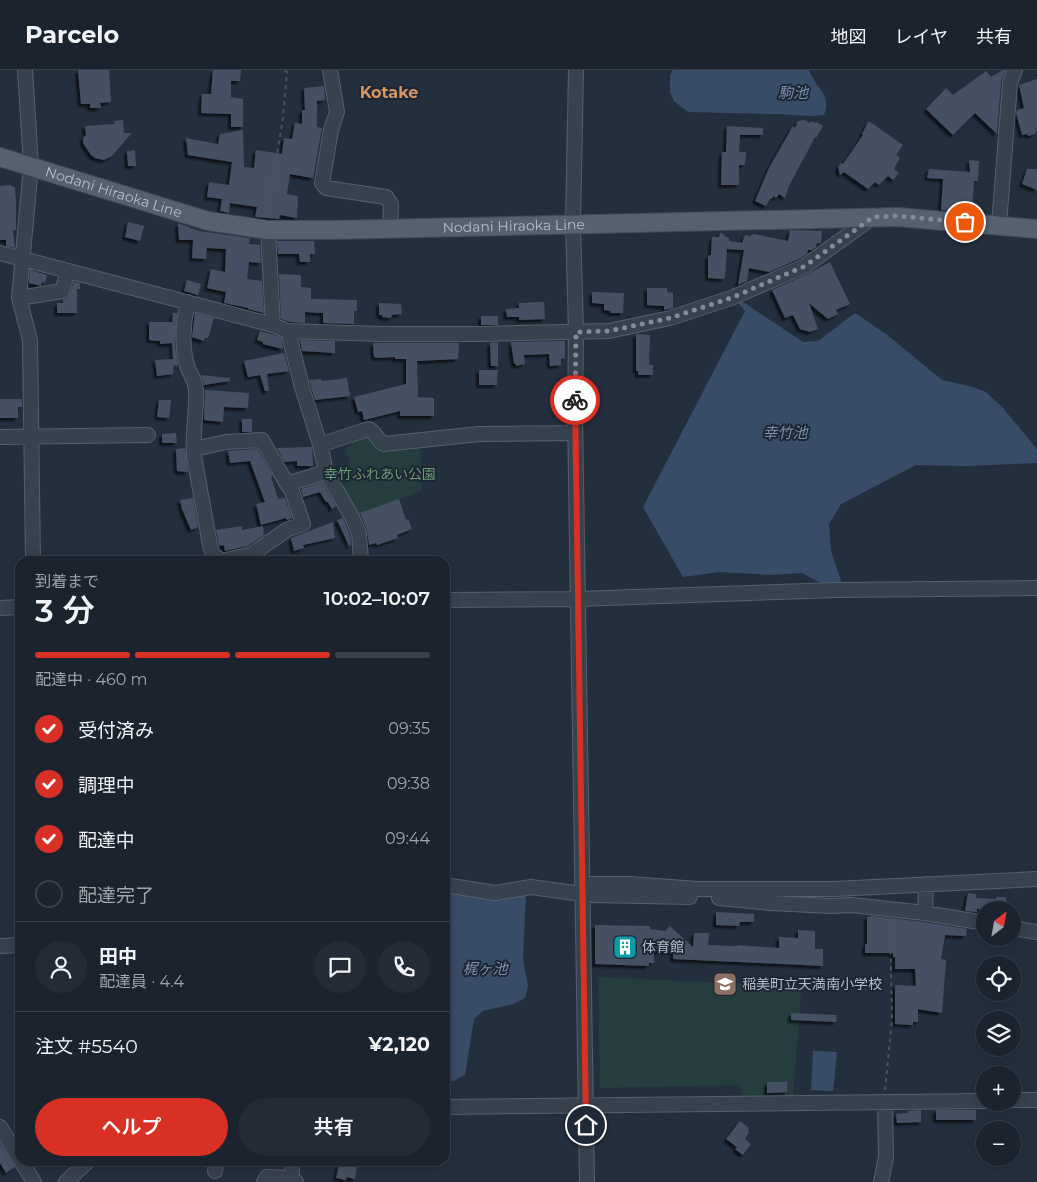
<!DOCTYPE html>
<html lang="ja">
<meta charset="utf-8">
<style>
:root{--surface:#1b232e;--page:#242b36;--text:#f1f3f6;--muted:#a0a4aa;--line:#39404a;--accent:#d93025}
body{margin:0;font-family:Montserrat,"Noto Sans JP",sans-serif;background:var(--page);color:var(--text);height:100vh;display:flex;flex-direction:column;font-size:19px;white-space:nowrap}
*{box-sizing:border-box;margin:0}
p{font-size:16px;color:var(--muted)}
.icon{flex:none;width:28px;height:28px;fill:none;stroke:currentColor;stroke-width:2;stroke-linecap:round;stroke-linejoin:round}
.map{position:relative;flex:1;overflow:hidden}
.side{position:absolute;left:15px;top:486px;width:435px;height:610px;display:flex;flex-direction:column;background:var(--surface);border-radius:15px;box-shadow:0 2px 12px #0003,0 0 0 1px var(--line)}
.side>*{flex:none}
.needle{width:32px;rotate:31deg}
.controls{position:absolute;left:976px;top:831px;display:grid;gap:10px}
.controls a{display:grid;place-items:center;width:45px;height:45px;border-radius:50%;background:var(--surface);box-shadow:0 2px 12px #0003,0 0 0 1px var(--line);font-size:25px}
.pin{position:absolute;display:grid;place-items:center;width:42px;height:42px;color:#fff;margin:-21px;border:2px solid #fff;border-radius:50%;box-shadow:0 1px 5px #0007}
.courier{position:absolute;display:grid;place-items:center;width:50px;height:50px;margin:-25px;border:4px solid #d93025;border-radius:50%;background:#fff;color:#222;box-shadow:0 1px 6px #0007}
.head em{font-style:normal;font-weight:600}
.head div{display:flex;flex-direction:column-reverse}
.head{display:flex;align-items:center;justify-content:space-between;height:85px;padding:0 20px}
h1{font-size:32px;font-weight:600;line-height:38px}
.bar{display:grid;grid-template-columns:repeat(4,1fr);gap:8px 5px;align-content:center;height:60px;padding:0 20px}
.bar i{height:6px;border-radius:4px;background:var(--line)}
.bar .active{background:var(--accent)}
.bar p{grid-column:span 4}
.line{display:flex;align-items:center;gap:12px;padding:0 20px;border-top:1px solid var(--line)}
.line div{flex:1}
.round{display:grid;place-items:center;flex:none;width:52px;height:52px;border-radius:26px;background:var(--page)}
ol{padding:0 20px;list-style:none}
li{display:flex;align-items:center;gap:15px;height:55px}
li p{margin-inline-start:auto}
li .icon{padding:5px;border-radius:50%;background:var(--accent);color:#fff;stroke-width:4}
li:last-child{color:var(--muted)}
li i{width:28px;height:28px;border:2px solid var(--line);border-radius:50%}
.action{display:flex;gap:10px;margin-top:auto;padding:10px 20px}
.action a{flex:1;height:58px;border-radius:30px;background:var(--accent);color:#fff;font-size:20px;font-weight:600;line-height:58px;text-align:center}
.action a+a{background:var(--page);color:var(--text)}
header{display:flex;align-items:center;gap:30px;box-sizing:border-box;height:70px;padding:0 25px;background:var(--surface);border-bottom:1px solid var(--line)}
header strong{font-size:24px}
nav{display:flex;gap:28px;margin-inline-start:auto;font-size:18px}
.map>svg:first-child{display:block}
.green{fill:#263c3f}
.water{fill:#394c67}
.building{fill:#455162;filter:url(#shadow)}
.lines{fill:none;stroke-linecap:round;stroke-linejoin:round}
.minor-casing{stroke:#565f6c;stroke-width:16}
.major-casing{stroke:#414a57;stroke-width:20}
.path{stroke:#44595c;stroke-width:2;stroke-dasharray:4 4;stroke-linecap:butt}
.minor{stroke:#38414e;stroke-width:14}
.major{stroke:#56606e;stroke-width:18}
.done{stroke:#828b98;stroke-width:5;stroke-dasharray:0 9}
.route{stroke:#d93025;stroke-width:6}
.labels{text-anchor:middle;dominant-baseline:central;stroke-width:4;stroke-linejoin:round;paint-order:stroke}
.street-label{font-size:14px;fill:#b4bcc9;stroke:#1d2633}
.park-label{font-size:14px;fill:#6b9a76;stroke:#1d2633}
.poi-label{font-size:14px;fill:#b4bcc9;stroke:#1d2633;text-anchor:start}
.water-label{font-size:15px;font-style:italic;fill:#7c92b1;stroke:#1d2633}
.quarter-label{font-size:16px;font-weight:bold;fill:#d59563;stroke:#1d2633}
</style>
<header>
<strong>Parcelo</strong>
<nav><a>地図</a><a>レイヤ</a><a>共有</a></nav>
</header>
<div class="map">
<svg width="1037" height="1112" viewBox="0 0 1037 1112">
<defs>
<filter id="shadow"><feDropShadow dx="-3" dy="3" stdDeviation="1" flood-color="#0009"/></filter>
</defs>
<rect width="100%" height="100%" fill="#242f3e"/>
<path class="green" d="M372,360L384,374L420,370L422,421L352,447L337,420L350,410L343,397L350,393L345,379L352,375L348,366Z
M598,907L793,916L801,925L793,1026L743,1027L739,1015L600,1018Z"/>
<path class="water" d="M673,0H809C816,19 832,24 824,45L811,46L779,44L688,42L674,31L670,22V5Z
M740,230L803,272L818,271L855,243L886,264L942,310L973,317L986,322L1002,337L1037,379V393L967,396L916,395L841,434L829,454L831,481L842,514L821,513L802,503L771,505L720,502L683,507L643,437L745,241L738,233Z
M445,818L526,823L523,889L528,916L525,928L513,934L483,941L474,949L465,1005L454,1011L445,1010Z
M813,981L837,982L833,1021L811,1020Z"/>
<path class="building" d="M78,0H109L111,32L100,33L101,38H90V34H81Z
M213,0H241L240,11H231V27L243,29V57H231V44L201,43L202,24H211Z
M1003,0H1006L1001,12L997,64L975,43L953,65L926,39L946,18L953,25L986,1L991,7Z
M1037,9V59L1035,64L1028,66L1027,64L1022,65L1016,43L1017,40L1024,38L1019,15Z
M324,16L325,30L317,31V57L322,58L313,108L290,104L287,124L298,126L297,148L280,145L279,149L255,147L257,137L230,133L229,143L220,141L222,129L207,127L209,112L229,115L232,92L188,85L186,68L218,74L220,64L243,60L244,97L254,98L256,80L282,84L284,68L292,69L295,53L302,54V40H305L304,18Z
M123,50L124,63H132L112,86L104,90L95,88L91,85L83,73V68L86,65L85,56L114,54L115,51Z
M805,50L810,53L812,51L815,53L817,52L823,56L816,68L815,67L789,116L785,128L779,124L776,128L773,126L772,129H770L766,136L755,131L769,98L793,56L795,58L798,51Z
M868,52H870L903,75L896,85L900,88L894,99L899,103L893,110L888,106L879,115L875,112L868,119L844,102L840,105L838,97L841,93L843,94L863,65L862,64Z
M727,56L763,58V65H740L739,82H746L745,95H739V115H721L722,82H726Z
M135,80L136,96H128L127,81Z
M969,90L979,91L978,111H974L972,143L941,140L943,109L927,108L929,99L970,102Z
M1027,99H1037V120L1022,114Z
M11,115L15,118L16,131V160H13L15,178L6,176V170H0V116Z
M128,152L144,156L140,171L125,167Z
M178,153L199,161L250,168L249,174L260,175L261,193L249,192L247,209L262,211L264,243L248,239V238L224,233L226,222L207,218L211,199L225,202L226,179L207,178L206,189L192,188L193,170H179Z
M790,160L822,161L821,173H817L816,177L812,180H808L807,184L801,188L769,202L749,198L747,211L738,215L744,180L727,179L725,208L722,209L708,208V186L711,185L712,167H719L721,162L726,167L729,168V171L742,173L745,165L749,166L754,164L788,171Z
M277,171H314L315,184H310V192H300L299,184H278Z
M830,192L850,234L836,240L838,244L828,249L809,233L818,259L810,262L800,259L793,245L785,248L772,220L808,204Z
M30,200L47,205L45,213L42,212L41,216L29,213Z
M279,204L301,205V217L311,218V229L357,230V241H354V254L323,253V243L305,242V253L290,252L281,249Z
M187,210L201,214L198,225L184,221Z
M74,212L80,213V219H77V243H57V233H63V230L68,227Z
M647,218H667V222L673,223V238L664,240V236L647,235Z
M592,222L624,223L623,243H611L610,241L604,240V234L592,233Z
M544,232L545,249L519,250V247H507L506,239L519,238V233Z
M379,233L401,234L402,244L392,245L391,248L382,247V245H379Z
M173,243H177L175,274L178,296L174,295L173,304L157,306L155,290L173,289L172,273L160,274V271L149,270V252H172Z
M195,243L214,248L208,268H205L204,271L192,267Z
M481,246H498V255H481Z
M260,261L281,267L283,279L263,274V272L257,270Z
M636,264L650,265L649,295H653V305H638V301H636Z
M300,270L335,271V283L302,281Z
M565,271V288L561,289V295L550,296L549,284L524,285L525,294L516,296V294H514L511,272Z
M498,272V296H491L490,273Z
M373,273H459L458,289L417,291L418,327L434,328V346H400V341L364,350L362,341L358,342L354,327L406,314V289H395V287L377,288L374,287Z
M284,283L289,301L267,304L269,321H265L260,305L248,307L244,291Z
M479,300H498L497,315H479Z
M201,305L230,308V311L204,315Z
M347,308L350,326L315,330L309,310L321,309L322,311Z
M205,320L249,323L248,338L224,337L223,352L204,350Z
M0,329H22V337H18V348H0Z
M159,330H171L169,348L157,347Z
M242,349H252V362H242Z
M176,363L177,373H162V364Z
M312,377L313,396H297V391L284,392L277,378Z
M185,378L188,402L177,401L176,379Z
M257,379L273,406L271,407L278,429L285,428L292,448L287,450L286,448L261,455L256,434L265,432L250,391L230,393L228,381Z
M322,412L336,436L332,439L328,432H326L320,422L303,427L301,419Z
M193,428L198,457L191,460L182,439L180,430Z
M399,429L406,450L408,449L412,459L397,465L398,468L377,475L376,473L369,475L367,460L360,443Z
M343,448L350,465L351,475L349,476L337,450Z
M333,452L335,468L303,475L304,478L294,481L291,468Z
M242,456V460L263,456L264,465L248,476L225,481L224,475L219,476L216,460Z
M968,823L976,824V828L996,829V827H1006V840L977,839V842L965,841Z
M716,842L754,844V852H740L739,856L716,855Z
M873,846L924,852L967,859L966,866L945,865L941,889L946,890L942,943L918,939V952H913V955L895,954V915L916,916L915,899H895V887H893V883H865V874H867V847Z
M595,855L650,856V859L665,861L670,856L693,877L694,863H709L708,875L737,876V875L779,878V867L798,868V860L815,861V879H823V896L673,889V882L654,881V893H649V896L595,894Z
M791,943L837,945L836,952L791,950Z
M767,1012H787V1022L767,1023Z
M921,1040V1052L897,1053L896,1044L908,1043V1041Z
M936,1040H976V1050H936Z
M740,1051L749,1058L748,1060L749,1062L745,1069L751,1074L743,1085L735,1079L737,1077L726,1069Z
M0,1074L15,1097L6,1103L0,1093Z
M343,1093L357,1096L355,1109L347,1107L346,1110L336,1108L339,1094L342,1095Z"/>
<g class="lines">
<g class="minor-casing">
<path id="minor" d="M25,0L31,96L19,228L30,270L33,491
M330,0L337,42L331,60L322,113L326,118L386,127L391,134L390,159
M576,0L573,154L576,262L575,345L587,1112
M999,155L1010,13L1015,0
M268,160L273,255
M0,183L273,255L288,261L382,264H480L609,261L670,248L731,228L805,196L873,147
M19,228L62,221L68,201
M188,232C183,252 181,278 188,298C191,307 195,308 196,320C197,342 192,364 194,386L210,475L213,485L222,491
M288,261L302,317L320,375L326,402L352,447L359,463L361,491
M0,367L148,365
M320,375L368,359C376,361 377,371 384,374L479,364L575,363
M194,379L226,372L262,370L287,414L326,402
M222,491L252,484L288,459L303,454L292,421L287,414
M445,530L577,529L836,520L1037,518
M0,538L20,537
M582,814H629L698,819H834L1037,809
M445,815L495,823L531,817L582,824
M593,825L690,827
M719,828L771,833L831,836L852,835L925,843L985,853
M925,843L926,814
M1012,858L1037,862
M0,876L20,875
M1012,1030H1037
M445,1037L985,1031
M0,1057L20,1090
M21,1091L34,1112
M292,1091V1108L296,1112
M215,1101L216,1091
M66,1112L88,1091
M264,1112L267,1107L292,1108
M881,1112L886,1087L885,1032"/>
</g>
<g class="major-casing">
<g id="major">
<path id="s1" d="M0,87L208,151L268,160H333L898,147L1037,159"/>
</g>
</g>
<path class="path" d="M269,146L271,121L283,48L287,2L284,0
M885,1020L892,950L890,850"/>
<use href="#minor" class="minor"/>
<use href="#major" class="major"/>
</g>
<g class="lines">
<path class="done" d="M575,330L576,262L609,261L670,248L731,228L805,196L873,147L898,146L965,152"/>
<path class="route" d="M575,330L586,1055"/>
</g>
<defs>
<g id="building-square" transform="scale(1.25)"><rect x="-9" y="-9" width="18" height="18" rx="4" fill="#0f9aa8" stroke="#1d2633"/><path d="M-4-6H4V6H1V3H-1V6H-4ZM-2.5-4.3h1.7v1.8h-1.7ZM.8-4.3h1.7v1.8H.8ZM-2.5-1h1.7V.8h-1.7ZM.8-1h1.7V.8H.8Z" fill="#fff"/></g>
<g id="school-square" transform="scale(1.25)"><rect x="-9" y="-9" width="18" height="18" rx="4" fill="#8d6e63" stroke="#1d2633"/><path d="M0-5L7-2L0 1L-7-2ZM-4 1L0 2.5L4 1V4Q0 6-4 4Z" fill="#fff"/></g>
</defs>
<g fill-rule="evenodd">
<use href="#building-square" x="625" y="877"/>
<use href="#school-square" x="725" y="914"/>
</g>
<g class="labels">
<g class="street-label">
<text stroke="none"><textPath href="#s1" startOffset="119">Nodani Hiraoka Line</textPath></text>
<text stroke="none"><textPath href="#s1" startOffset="524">Nodani Hiraoka Line</textPath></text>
</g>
<g class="park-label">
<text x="380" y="404">幸竹ふれあい公園</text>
</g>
<g class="poi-label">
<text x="642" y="877">体育館</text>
<text x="742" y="914">稲美町立天満南小学校</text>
</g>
<g class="water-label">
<text x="793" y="22">駒池</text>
<text x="785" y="362">幸竹池</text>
<text x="485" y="898">梶ヶ池</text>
</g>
<g class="quarter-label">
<text x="389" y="22">Kotake</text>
</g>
</g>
</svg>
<div class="controls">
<a><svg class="needle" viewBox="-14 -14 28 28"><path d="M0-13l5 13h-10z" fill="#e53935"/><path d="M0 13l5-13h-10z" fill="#a0a4aa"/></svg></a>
<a><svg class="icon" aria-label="locate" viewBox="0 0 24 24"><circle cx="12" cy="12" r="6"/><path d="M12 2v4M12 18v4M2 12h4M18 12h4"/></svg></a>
<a><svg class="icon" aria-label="layers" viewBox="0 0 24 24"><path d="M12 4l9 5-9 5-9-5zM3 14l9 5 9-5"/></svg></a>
<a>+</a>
<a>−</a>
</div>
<div class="pin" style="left:965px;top:152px;background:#ea580c"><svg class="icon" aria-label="bag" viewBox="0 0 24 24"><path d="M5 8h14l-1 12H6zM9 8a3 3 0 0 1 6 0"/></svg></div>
<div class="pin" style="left:586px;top:1055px;background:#1f2937"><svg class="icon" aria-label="home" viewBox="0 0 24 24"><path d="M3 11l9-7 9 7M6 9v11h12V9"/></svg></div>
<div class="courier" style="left:575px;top:330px"><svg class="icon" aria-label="bike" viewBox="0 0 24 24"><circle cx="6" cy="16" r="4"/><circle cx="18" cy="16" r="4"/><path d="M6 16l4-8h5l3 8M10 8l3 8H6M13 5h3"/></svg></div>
<section class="side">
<div class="head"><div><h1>3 分</h1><p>到着まで</p></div><em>10:02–10:07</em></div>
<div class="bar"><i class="active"></i><i class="active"></i><i class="active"></i><i></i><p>配達中 · 460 m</p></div>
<ol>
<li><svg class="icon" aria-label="check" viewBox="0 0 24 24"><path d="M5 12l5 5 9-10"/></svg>受付済み<p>09:35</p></li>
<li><svg class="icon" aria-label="check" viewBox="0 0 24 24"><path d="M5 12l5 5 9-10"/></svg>調理中<p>09:38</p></li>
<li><svg class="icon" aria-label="check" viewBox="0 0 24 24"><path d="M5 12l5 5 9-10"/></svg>配達中<p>09:44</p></li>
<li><i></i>配達完了</li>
</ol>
<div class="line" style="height:90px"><a class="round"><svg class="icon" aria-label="person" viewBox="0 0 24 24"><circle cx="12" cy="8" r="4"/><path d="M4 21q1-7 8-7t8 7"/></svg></a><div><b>田中</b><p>配達員 · 4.4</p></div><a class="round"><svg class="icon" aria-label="chat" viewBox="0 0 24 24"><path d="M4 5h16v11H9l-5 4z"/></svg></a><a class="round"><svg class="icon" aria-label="phone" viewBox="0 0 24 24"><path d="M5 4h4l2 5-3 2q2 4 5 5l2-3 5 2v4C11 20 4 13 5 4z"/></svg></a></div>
<div class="line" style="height:65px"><div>注文 #5540</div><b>¥2,120</b></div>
<div class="action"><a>ヘルプ</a><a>共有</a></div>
</section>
</div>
